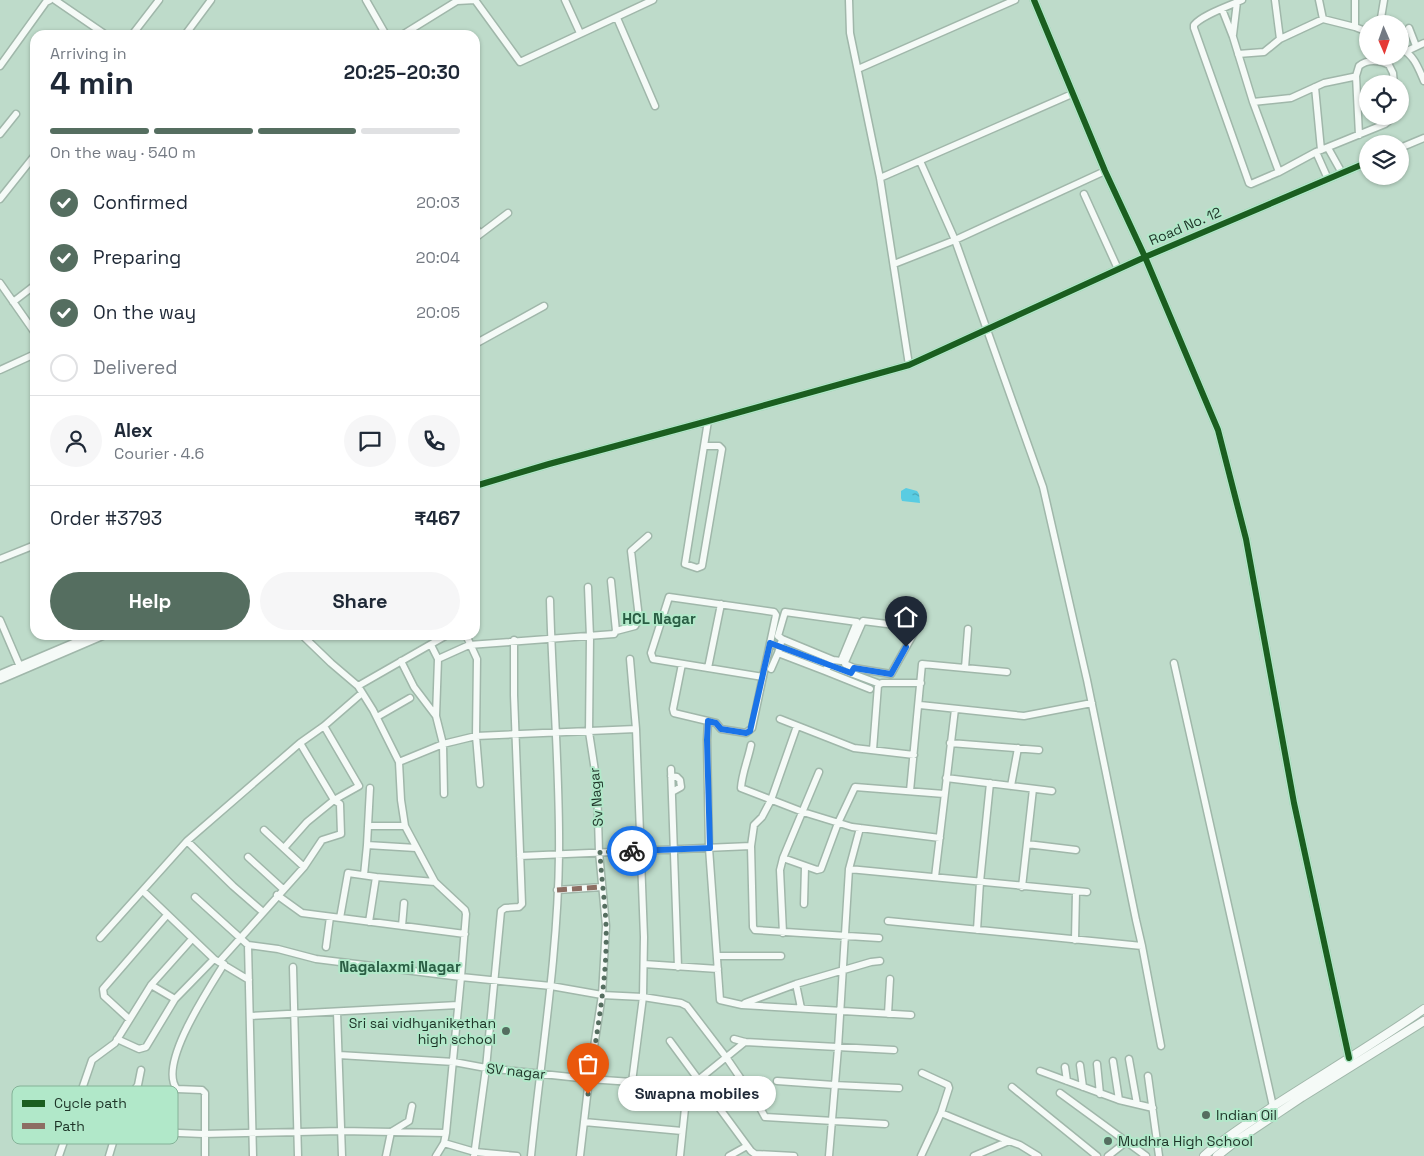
<!DOCTYPE html>
<meta charset="utf-8">
<style>
:root{--surface:#fff;--page:#f6f6f7;--text:#1f2937;--muted:#747a83;--line:#e0e1e3;--accent:#556e60}
body{margin:0;font-family:"Space Grotesk",sans-serif;background:var(--page);color:var(--text);height:100vh;display:flex;flex-direction:column;font-size:19px;white-space:nowrap}
*{box-sizing:border-box;margin:0}
p{font-size:16px;color:var(--muted)}
.icon{flex:none;width:28px;height:28px;fill:none;stroke:currentColor;stroke-width:2;stroke-linecap:round;stroke-linejoin:round}
.map{position:relative;flex:1;overflow:hidden}
.panel{position:absolute;left:30px;top:30px;width:450px;height:610px;display:flex;flex-direction:column;background:var(--surface);border-radius:15px;box-shadow:0 1px 4px #0004}
.panel>*{flex:none}
.needle{width:32px;rotate:178deg}
.tools{position:absolute;left:1359px;top:15px;display:grid;gap:10px}
.tools a{display:grid;place-items:center;width:50px;height:50px;border-radius:50%;background:var(--surface);box-shadow:0 1px 4px #0004;font-size:25px}
.pin{position:absolute;display:grid;place-items:center;width:42px;height:42px;color:#fff;margin:-51px -21px;border-radius:50% 50% 50% 0;rotate:-45deg;box-shadow:0 0 5px #0007}
.pin .icon{rotate:45deg}
.courier{position:absolute;display:grid;place-items:center;width:50px;height:50px;margin:-25px;border:4px solid #1a73e8;border-radius:50%;background:#fff;color:#222;box-shadow:0 1px 6px #0007}
.bubble{position:absolute;height:35px;border-radius:18px;background:var(--surface);box-shadow:0 1px 4px #0004;font-size:16px;font-weight:700;line-height:35px;text-align:center}
.summary em{font-style:normal;font-weight:700}
.summary div{display:flex;flex-direction:column-reverse}
.summary{display:flex;align-items:center;justify-content:space-between;height:85px;padding:0 20px}
h1{font-size:32px;font-weight:700;line-height:38px}
.bar{display:grid;grid-template-columns:repeat(4,1fr);gap:8px 5px;align-content:center;height:60px;padding:0 20px}
.bar i{height:6px;border-radius:4px;background:var(--line)}
.bar .selected{background:var(--accent)}
.bar p{grid-column:span 4}
.line{display:flex;align-items:center;gap:12px;padding:0 20px;border-top:1px solid var(--line)}
.line div{flex:1}
.round{display:grid;place-items:center;flex:none;width:52px;height:52px;border-radius:26px;background:var(--page)}
ol{padding:0 20px;list-style:none}
li{display:flex;align-items:center;gap:15px;height:55px}
li p{margin-inline-start:auto}
li .icon{padding:5px;border-radius:50%;background:var(--accent);color:#fff;stroke-width:4}
li:last-child{color:var(--muted)}
li i{width:28px;height:28px;border:2px solid var(--line);border-radius:50%}
.primary-button{display:flex;gap:10px;margin-top:auto;padding:10px 20px}
.primary-button a{flex:1;height:58px;border-radius:30px;background:var(--accent);color:#fff;font-size:20px;font-weight:700;line-height:58px;text-align:center}
.primary-button a+a{background:var(--page);color:var(--text)}
.map>svg:first-child{display:block}
.water{fill:url(#water-ripples)}
.lines{fill:none;stroke-linecap:round;stroke-linejoin:round}
.minor-casing{stroke:#a0b7aa;stroke-width:9}
.major-casing{stroke:#a0b7aa;stroke-width:10}
.minor{stroke:#f5faf7;stroke-width:6}
.major{stroke:#f5faf7;stroke-width:8}
.quiet{stroke:#8d6e63;stroke-width:5;stroke-dasharray:10 5;stroke-linecap:butt}
.cycleway-casing{stroke:#b1e8c9;stroke-width:9}
.cycleway{stroke:#1b5e20;stroke-width:6}
.done{stroke:#556e60;stroke-width:5;stroke-dasharray:0 9}
.route{stroke:#1a73e8;stroke-width:6}
.poi-dot{fill:#556e60;stroke:#b1e8c9;stroke-width:2}
.labels{text-anchor:middle;dominant-baseline:central;stroke-width:4;stroke-linejoin:round;paint-order:stroke}
.street-label{font-size:14px;fill:#1d3327;stroke:#b1e8c9}
.poi-label{font-size:14px;fill:#1d3327;stroke:#b1e8c9;text-anchor:start}
.neighbourhood-label{font-size:15px;font-weight:bold;fill:#2a5e44;stroke:#b1e8c9}
.key{fill:#b1e8c9;stroke:#85b298;stroke-width:1}
.key-label{font-size:14px;fill:#1d3327}
</style>
<div class="map">
<svg width="1424" height="1156" viewBox="0 0 1424 1156">
<defs>
<pattern id="water-ripples" width="26" height="14" patternUnits="userSpaceOnUse" patternTransform="scale(1.25)"><rect width="26" height="14" fill="#59cce2"/><path d="M2 4q2-2 4 0t4 0M15 11q2-2 4 0t4 0" fill="none" stroke="#49a6b7"/></pattern>
</defs>
<rect width="100%" height="100%" fill="#bedbca"/>
<path class="water" d="M906,488L917,491L919,494L920,503L902,501L901,498V491Z"/>
<g class="lines">
<g class="minor-casing">
<path id="minor" d="M55,0L106,35
M366,0L386,35
M565,0L580,33
M849,0L850,33L880,178L909,365
M1034,0L1105,171L1145,257L1218,430L1246,539L1294,803L1349,1058
M1275,0L1280,39L1323,19L1355,27L1368,32
M1319,0L1323,19
M1222,9L1233,37L1253,102L1279,172L1251,184L1249,183L1194,28V25C1202,15 1229,6 1242,0
M617,18L655,106
M1380,24L1384,0
M1355,27V0
M1409,28L1416,46
M132,35L159,0
M185,35L211,0
M402,35L457,1L475,0L520,62L653,0
M1233,35L1237,2
M1400,48C1414,55 1418,67 1424,81
M1407,51L1424,43
M1238,54L1264,52L1280,39
M0,66L46,2L50,0
M858,69L1015,0
M1356,76L1359,135
M1315,87L1321,150
M1253,102L1291,98L1324,83L1353,77L1356,76L1359,66C1367,59 1380,60 1389,65L1393,73L1394,84
M0,134L16,114
M1328,148L1342,173
M1400,148L1424,138
M1316,152L1328,179
M920,161L955,240L1043,487L1087,680L1136,920L1142,946L1161,1046
M1279,172L1316,152L1385,124L1391,119L1392,116
M880,178L1072,94
M1084,194L1118,269
M0,199L35,155
M475,227L480,234
M475,238L508,213
M894,264L955,240L1105,171
M0,283L35,333
M13,302L35,285
M475,344L544,306
M0,370L35,354
M705,446H719L722,449L702,566L697,568L685,564L708,421
M475,486L549,464L708,421L909,365L1145,257L1368,162
M0,559L35,545
M0,620L21,669
M616,631L635,626L639,618L631,551L648,536
M302,635L331,663L358,686L373,710L399,762L401,800L405,826L435,882L465,910L466,914L461,977L446,1133L444,1143L436,1156
M466,635L477,659L476,736L480,784
M782,639L778,636L785,612L857,622L841,661L833,660
M770,643L880,684
M431,645L438,659
M630,659L636,729L644,937L643,997L632,1082
M401,661L414,687L436,716
M1174,663L1274,1111
M682,664L673,709L674,713L716,723L721,729L746,733L752,728L776,615L774,612L669,597L651,653L653,659L763,677
M708,668L721,604
M965,668L968,629
M771,669L778,653L825,671L833,660L782,639L778,653
M825,671L870,689
M851,673L854,668L891,674L914,633L911,627L863,621L845,662V664L854,668
M0,674L92,635
M0,680L105,635
M358,686L447,635
M920,705L1024,716L1092,703
M377,717L410,698
M780,719L854,748L914,755
M708,721L707,740L709,848L720,1000L742,1005L911,1015
M797,726L771,800L762,817L754,825L751,846L753,927L755,930L879,938
M950,743L1039,750
M751,745C748,760 742,773 741,788L803,812L852,827L940,838
M873,750L878,685L882,683H921
M399,762L443,744L476,736L636,729
M671,769L678,967
M671,776L677,777L680,780L681,787L672,792
M946,778L1052,791
M1011,786L1018,748
M370,788L367,845L416,848
M910,791L922,664L1007,672
M444,794L443,744L436,716L438,659L469,645L614,634L616,631L611,581
M372,826H405
M264,830L304,867
M187,841L233,886L263,912
M1027,844L1076,850
M284,848L307,822L334,800L359,786L324,726
M520,856L751,846
M248,857L283,889
M783,858L817,870L821,869L838,823L855,787L944,794
M849,869L1087,892
M364,875L367,845
M935,877L955,709
M1022,887L1033,789
M557,890L602,887
M143,891L214,959L249,980
M277,895L302,913L465,934
M195,897L248,945L278,949L316,959L461,977L551,986L602,995L643,997L681,1003L687,1006L726,1057L758,1104L765,1117L885,1124
M804,904L805,867
M340,918L348,873L376,877L435,882
M888,921L1142,946
M369,922L376,877
M402,926L404,903
M977,930L980,882L990,783
M783,933L780,870L783,858L819,772
M100,938L187,841L300,743L324,726L362,693
M1075,940L1076,892
M248,945L253,1156
M326,947L330,917
M717,956H781
M219,962L304,867L322,840L341,834L340,804L334,800L300,743
M644,964L718,969
M293,967L298,1156
M796,984L801,1008
M175,999L214,959
M745,1003L796,984L871,962L880,961
M337,1012L342,1156
M888,1014L890,979
M250,1016L458,1005
M129,1019L104,996L103,989L167,915
M117,1039L139,1049L146,1047L175,999L151,985
M734,1039L745,1042L894,1050
M670,1041L751,1151L755,1154L794,1156
M339,1055L454,1062L486,1068L589,1079L632,1082L687,1089L680,1156
M1129,1059L1137,1104
M1113,1061L1119,1100
M1097,1064L1100,1094
M1080,1065L1083,1087
M1065,1067L1067,1081
M1040,1071L1119,1100L1153,1108
M1148,1076L1159,1156
M777,1081L834,1085L899,1088
M1012,1087L1097,1156
M687,1089L745,1042
M1060,1093L1146,1156
M941,1113L1009,1141
M108,1122L132,1131L203,1134L341,1131L446,1133
M584,1122L682,1131
M114,1124L118,1113L138,1085L141,1070
M444,1143L475,1152L517,1156
M59,1156L92,1060L115,1043L151,985L192,939
M109,1156L118,1126
M205,1156V1093L202,1090L177,1089C157,1065 210,987 224,964
M386,1156L391,1132L409,1121L412,1106
M474,1156L486,1068L501,911L505,908L519,907L522,904L514,695V640
M531,1156C541,1056 558,955 559,854C560,769 552,684 550,600
M580,1156L589,1079L602,995L606,926L599,852L597,784L589,732L590,637L588,587
M729,1156L747,1146
M829,1156L838,1048L849,869L860,828
M921,1156L941,1113L949,1088L948,1085L922,1073
M974,1156L1009,1141L1020,1145L1038,1156
M1108,1156L1126,1142"/>
</g>
<g class="major-casing">
<path id="major" d="M1204,1156C1225,1137 1249,1123 1272,1107C1323,1074 1375,1043 1424,1009
M1217,1156L1236,1141L1302,1097L1424,1021"/>
</g>
<use href="#minor" class="minor"/>
<use href="#major" class="major"/>
<path class="quiet" d="M557,890L602,887"/>
<g class="cycleway-casing">
<path id="cycleway" d="M1034,0L1105,171L1145,257L1218,430L1246,539L1294,803L1349,1058
M475,486L549,464L708,421L909,365L1145,257L1368,162"/>
</g>
<use href="#cycleway" class="cycleway"/>
</g>
<g class="lines">
<path class="done" d="M588,1094C595,1038 608,982 606,925C605,901 601,876 600,852L632,851"/>
<path class="route" d="M632,851L710,848L707,740L708,721L716,723L721,729L746,733L750,731L770,643L851,673L854,668L891,674L906,647"/>
</g>
<g class="poi-dot">
<circle cx="506" cy="1031" r="5"/>
<circle cx="1206" cy="1115" r="5"/>
<circle cx="1108" cy="1141" r="5"/>
</g>
<g class="labels">
<g class="street-label">
<text transform="translate(1185 226) rotate(-23)">Road No. 12</text>
<text transform="translate(596 797) rotate(-94)">Sv Nagar</text>
<text transform="translate(516 1071) rotate(6)">SV nagar</text>
</g>
<g class="poi-label">
<text x="496" y="1023" text-anchor="end">Sri sai vidhyanikethan<tspan x="496" dy="16">high school</tspan></text>
<text x="1216" y="1115">Indian Oil</text>
<text x="1118" y="1141">Mudhra High School</text>
</g>
<g class="neighbourhood-label">
<text x="659" y="618">HCL Nagar</text>
<text x="400" y="966">Nagalaxmi Nagar</text>
</g>
</g>
<rect x="12" y="1086" width="166" height="58" rx="8" class="key"/>
<rect x="22" y="1100" width="23" height="7" fill="#1b5e20"/>
<rect x="22" y="1123" width="23" height="6" fill="#8d6e63"/>
<g class="key-label">
<text x="54" y="1108">Cycle path</text>
<text x="54" y="1131">Path</text>
</g>
</svg>
<div class="tools">
<a><svg class="needle" viewBox="-14 -14 28 28"><path d="M0-13l5 13h-10z" fill="#e53935"/><path d="M0 13l5-13h-10z" fill="#747a83"/></svg></a>
<a><svg class="icon" aria-label="locate" viewBox="0 0 24 24"><circle cx="12" cy="12" r="6"/><path d="M12 2v4M12 18v4M2 12h4M18 12h4"/></svg></a>
<a><svg class="icon" aria-label="layers" viewBox="0 0 24 24"><path d="M12 4l9 5-9 5-9-5zM3 14l9 5 9-5"/></svg></a>
</div>
<div class="pin" style="left:588px;top:1094px;background:#ea580c"><svg class="icon" aria-label="bag" viewBox="0 0 24 24"><path d="M5 8h14l-1 12H6zM9 8a3 3 0 0 1 6 0"/></svg></div>
<div class="pin" style="left:906px;top:647px;background:#1f2937"><svg class="icon" aria-label="home" viewBox="0 0 24 24"><path d="M3 11l9-7 9 7M6 9v11h12V9"/></svg></div>
<div class="courier" style="left:632px;top:851px"><svg class="icon" aria-label="bike" viewBox="0 0 24 24"><circle cx="6" cy="16" r="4"/><circle cx="18" cy="16" r="4"/><path d="M6 16l4-8h5l3 8M10 8l3 8H6M13 5h3"/></svg></div>
<div class="bubble" style="left:618px;top:1076px;width:158px">Swapna mobiles</div>
<section class="panel">
<div class="summary"><div><h1>4 min</h1><p>Arriving in</p></div><em>20:25–20:30</em></div>
<div class="bar"><i class="selected"></i><i class="selected"></i><i class="selected"></i><i></i><p>On the way · 540 m</p></div>
<ol>
<li><svg class="icon" aria-label="check" viewBox="0 0 24 24"><path d="M5 12l5 5 9-10"/></svg>Confirmed<p>20:03</p></li>
<li><svg class="icon" aria-label="check" viewBox="0 0 24 24"><path d="M5 12l5 5 9-10"/></svg>Preparing<p>20:04</p></li>
<li><svg class="icon" aria-label="check" viewBox="0 0 24 24"><path d="M5 12l5 5 9-10"/></svg>On the way<p>20:05</p></li>
<li><i></i>Delivered</li>
</ol>
<div class="line" style="height:90px"><a class="round"><svg class="icon" aria-label="person" viewBox="0 0 24 24"><circle cx="12" cy="8" r="4"/><path d="M4 21q1-7 8-7t8 7"/></svg></a><div><b>Alex</b><p>Courier · 4.6</p></div><a class="round"><svg class="icon" aria-label="chat" viewBox="0 0 24 24"><path d="M4 5h16v11H9l-5 4z"/></svg></a><a class="round"><svg class="icon" aria-label="phone" viewBox="0 0 24 24"><path d="M5 4h4l2 5-3 2q2 4 5 5l2-3 5 2v4C11 20 4 13 5 4z"/></svg></a></div>
<div class="line" style="height:65px"><div>Order #3793</div><b>₹467</b></div>
<div class="primary-button"><a>Help</a><a>Share</a></div>
</section>
</div>
